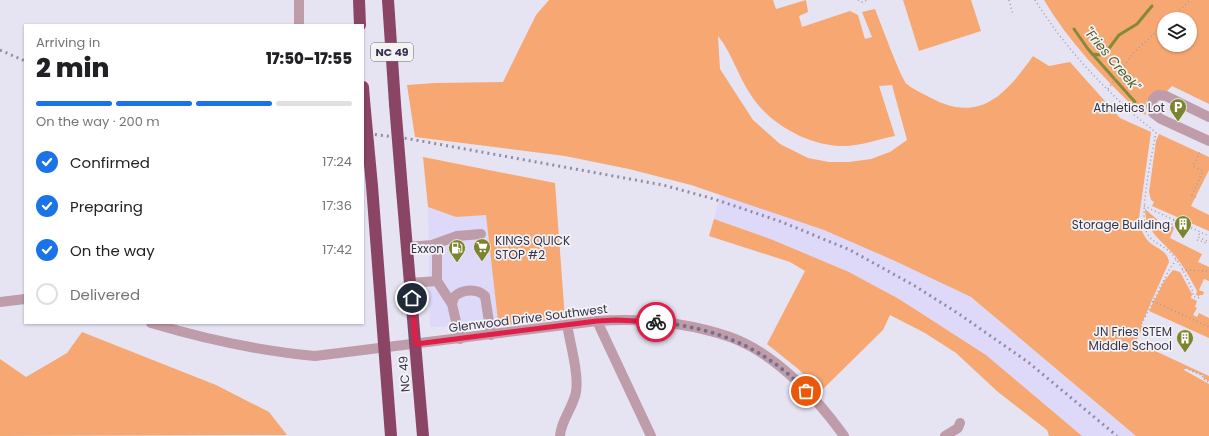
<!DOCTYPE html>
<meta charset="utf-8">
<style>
:root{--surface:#fff;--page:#f2f2f2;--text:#202124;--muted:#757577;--line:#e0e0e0;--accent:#1a73e8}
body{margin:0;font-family:Poppins,sans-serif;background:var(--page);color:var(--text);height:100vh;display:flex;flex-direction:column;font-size:15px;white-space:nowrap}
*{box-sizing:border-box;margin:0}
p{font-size:13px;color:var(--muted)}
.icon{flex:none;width:22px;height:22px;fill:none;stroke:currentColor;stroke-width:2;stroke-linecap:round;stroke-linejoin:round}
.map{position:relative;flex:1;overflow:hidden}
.drawer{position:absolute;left:24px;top:24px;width:340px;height:300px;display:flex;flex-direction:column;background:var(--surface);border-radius:0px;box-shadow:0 1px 3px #0004}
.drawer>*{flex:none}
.buttons{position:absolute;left:1157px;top:12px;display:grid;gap:8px}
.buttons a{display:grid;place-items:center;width:40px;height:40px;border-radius:50%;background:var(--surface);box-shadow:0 1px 3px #0004;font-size:20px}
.pin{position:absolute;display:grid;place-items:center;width:34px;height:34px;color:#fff;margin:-17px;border:2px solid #fff;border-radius:50%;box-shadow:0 1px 4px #0007}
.courier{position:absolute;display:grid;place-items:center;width:40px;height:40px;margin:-20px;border:3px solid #e11d48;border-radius:50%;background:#fff;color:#222;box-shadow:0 1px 5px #0007}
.overview em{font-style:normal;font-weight:800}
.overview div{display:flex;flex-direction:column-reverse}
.overview{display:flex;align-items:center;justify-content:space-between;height:68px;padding:0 12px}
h1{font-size:26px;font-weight:800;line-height:30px}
.bar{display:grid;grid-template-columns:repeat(4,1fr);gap:6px 4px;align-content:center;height:48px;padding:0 12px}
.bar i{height:5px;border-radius:3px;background:var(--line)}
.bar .active{background:var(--accent)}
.bar p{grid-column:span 4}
ol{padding:0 12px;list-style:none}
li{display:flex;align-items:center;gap:12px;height:44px}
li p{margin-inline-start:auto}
li .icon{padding:4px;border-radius:50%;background:var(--accent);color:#fff;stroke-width:4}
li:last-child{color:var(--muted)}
li i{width:22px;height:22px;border:2px solid var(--line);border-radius:50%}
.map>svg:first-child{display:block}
.built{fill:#ded8f9}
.green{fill:#f6a772;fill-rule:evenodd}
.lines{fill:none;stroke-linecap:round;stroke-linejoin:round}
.stream{stroke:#868a36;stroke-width:3}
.path{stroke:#9e9baf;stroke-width:1.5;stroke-dasharray:1 3;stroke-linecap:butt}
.minor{stroke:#bf9ca9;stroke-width:10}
.highway{stroke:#8b4564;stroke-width:12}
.rail{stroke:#918da3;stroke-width:3;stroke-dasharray:2 4;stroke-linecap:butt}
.highway-bridge{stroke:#8b4564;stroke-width:12}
.done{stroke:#757088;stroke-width:4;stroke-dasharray:0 7.2}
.route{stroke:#e11d48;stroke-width:5}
.labels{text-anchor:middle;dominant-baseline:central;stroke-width:3.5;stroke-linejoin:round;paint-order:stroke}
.shield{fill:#f3f3f3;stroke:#706c80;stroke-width:1}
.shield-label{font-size:11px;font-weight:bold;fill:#38324f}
.poi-label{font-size:12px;fill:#38324f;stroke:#f3f3f3;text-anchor:end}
.street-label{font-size:12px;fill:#38324f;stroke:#f3f3f3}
.water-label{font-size:13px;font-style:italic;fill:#535826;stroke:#f3f3f3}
</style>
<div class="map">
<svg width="1209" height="436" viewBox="0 0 1209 436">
<rect width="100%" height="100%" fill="#e6e4f3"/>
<path class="built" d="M720,194L824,230L895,261L971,297L1136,436H1082L986,355L899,299L849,272L773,240L714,219Z
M428,207L456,217L486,214L498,320L505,325L430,327Z"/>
<path class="green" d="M549,0H773L776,9L806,0L808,12L799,16L802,27L850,11L858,15L865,39L872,37L862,12L875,9C880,21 901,79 907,84C914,90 924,94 931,98C980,124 1006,94 1033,56L1049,66L1070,62L1120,118L1151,132L1139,218C1140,226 1143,236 1149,242C1157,249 1167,250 1169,262L1141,325L1143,327L1136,342L1209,376V381L1203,378L1204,376L1185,368L1184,370L1209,384V436H1136L971,297L895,261L824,230L691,185L629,169L565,156L415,137L407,85L435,83L503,82L536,15ZM718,36C732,53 737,74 749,92C767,123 808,146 844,146C860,146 879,139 895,136L879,86L892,85L907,140L890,152L871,159L849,162H829L808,158L780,144L753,120L720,69Z
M903,0H971L981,31L919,51Z
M1044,0H1209V104L1172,86L1165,93L1153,94L1149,97L1145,105L1146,115L1137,110C1102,76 1069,42 1044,0ZM1164,19H1190V45H1164Z
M1159,134L1209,157V170L1191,206L1209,215V231L1152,206L1154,202L1151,200L1149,192L1156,141Z
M423,157L555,183L565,319L505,325L498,321L486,215L456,217L428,207Z
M1145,209L1160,222L1174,228L1170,238L1202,254L1198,262L1209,267V281L1204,279L1199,290L1204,292L1203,295H1200L1199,296L1196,295L1197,291C1191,280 1184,267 1176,257C1163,241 1145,232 1145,209Z
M714,219L773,240L849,272L899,299L986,355L1082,436H1049L1047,430L998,392L956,353L925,333L890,315L883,330L821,391L797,368L767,344L805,271L790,262L709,236Z
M1173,270L1180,272L1192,294L1191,298L1197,301L1195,307L1197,308L1193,315L1197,317L1199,313L1209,318V338L1149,311L1164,281Z
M82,332L216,385L269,412L287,435L0,436V359L26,377L67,353Z"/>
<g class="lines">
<path class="stream" d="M1074,29L1088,49L1135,102
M1092,54L1100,55L1107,51L1119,35L1137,24L1152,6"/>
<path class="path" d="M858,0L862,2L868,0
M1009,0L1013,15
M1035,0C1061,42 1094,78 1130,111C1138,119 1148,125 1156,133C1152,153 1138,218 1147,233C1152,243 1163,245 1170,252C1181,263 1187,279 1193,292V296L1197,298L1202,297
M1171,19L1190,0
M1108,89L1133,53L1164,25
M1196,197L1192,195L1203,171L1193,166L1200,152
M1144,206L1209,236
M1174,220L1171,226L1175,229
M1197,240L1206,243L1207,241L1198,237L1200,232
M1182,270L1209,271
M1153,301L1209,327
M1143,327L1141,325L1169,270L1176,260
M1185,368L1203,376L1202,378L1209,382"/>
<path class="minor" d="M299,0V25
M1209,117L1166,96L1158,95L1153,99L1151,106L1153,113L1161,119L1209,141
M432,245L457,236L481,234
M407,247L432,245L437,251V281L410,283
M437,281L452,304
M0,302L25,299
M597,321L651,436
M151,323C205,339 259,351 315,356L597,321C641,318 688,323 730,337C775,353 817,398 844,436
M460,339L452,304L454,297C462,289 477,288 485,296L491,335
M560,436C561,420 573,408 576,392C579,373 570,344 567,324
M945,436L958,428L960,423"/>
<path class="highway" d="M359,0L360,25
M388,0L395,104
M363,87L364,100
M372,186L391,436
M402,190L423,436"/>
<path class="rail" d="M0,50L25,61
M363,133L410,139L663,185L714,199L782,222L850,250L915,286L959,314L1028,362L1117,436"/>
<path class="highway-bridge" d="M364,100L372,186
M395,104L402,190"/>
</g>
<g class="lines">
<path class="done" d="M656,322C716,328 764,347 806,391"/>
<path class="route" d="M412,298L416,344L597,321L616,320L656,322"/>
</g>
<defs>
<g id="parking-pin" transform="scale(0.9)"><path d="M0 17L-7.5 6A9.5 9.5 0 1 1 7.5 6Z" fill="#7d8430" stroke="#f3f3f3"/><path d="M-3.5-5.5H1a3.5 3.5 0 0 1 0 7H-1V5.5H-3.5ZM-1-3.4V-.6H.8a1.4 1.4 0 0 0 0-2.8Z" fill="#fff"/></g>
<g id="building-pin" transform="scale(0.9)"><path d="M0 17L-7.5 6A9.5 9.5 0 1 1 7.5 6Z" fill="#7d8430" stroke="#f3f3f3"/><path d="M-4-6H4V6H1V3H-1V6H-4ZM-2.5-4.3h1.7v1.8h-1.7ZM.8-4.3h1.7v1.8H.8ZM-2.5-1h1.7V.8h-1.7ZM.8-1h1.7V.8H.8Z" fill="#fff"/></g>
<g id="supermarket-pin" transform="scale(0.9)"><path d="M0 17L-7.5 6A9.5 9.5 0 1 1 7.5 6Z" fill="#7d8430" stroke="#f3f3f3"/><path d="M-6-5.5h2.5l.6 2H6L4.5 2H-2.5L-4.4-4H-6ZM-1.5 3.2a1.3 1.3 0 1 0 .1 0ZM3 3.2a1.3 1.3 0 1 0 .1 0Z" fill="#fff"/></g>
<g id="fuel-pin" transform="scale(0.9)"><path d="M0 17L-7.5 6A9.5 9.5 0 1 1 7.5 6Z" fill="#7d8430" stroke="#f3f3f3"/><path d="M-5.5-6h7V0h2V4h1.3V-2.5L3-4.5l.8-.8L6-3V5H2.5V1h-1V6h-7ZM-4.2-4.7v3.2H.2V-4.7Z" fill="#fff"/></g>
</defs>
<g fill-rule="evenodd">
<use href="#parking-pin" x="1178" y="107"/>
<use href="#building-pin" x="1183" y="224"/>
<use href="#supermarket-pin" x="482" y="247"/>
<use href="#fuel-pin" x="457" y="248"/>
<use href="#building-pin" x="1185" y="338"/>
</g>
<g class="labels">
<rect class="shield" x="371" y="43" width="42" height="18" rx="3"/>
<g class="shield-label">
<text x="392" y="52">NC 49</text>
</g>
<g class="poi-label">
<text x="1165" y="107">Athletics Lot</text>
<text x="1170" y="224">Storage Building</text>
<text x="495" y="240" text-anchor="start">KINGS QUICK<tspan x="495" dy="14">STOP #2</tspan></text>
<text x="444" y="248">Exxon</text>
<text x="1172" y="331">JN Fries STEM<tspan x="1172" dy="14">Middle School</tspan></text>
</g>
<g class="street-label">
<text transform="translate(528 318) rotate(-7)">Glenwood Drive Southwest</text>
<text transform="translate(404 374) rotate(-94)">NC 49</text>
</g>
<g class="water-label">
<text transform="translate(1112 59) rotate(50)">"Fries Creek"</text>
</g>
</g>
</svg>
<div class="buttons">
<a><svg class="icon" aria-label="layers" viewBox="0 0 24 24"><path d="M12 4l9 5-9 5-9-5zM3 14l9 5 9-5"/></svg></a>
</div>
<div class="pin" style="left:806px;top:391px;background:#ea580c"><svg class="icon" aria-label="bag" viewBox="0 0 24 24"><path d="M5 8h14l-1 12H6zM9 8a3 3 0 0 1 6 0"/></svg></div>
<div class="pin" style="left:412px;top:298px;background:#1f2937"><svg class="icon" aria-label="home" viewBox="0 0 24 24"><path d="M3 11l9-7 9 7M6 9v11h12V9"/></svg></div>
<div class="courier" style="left:656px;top:322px"><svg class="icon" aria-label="bike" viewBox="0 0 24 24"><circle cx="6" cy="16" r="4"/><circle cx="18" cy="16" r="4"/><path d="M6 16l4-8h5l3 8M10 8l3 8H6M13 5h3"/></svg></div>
<section class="drawer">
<div class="overview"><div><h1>2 min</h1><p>Arriving in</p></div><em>17:50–17:55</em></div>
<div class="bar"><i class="active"></i><i class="active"></i><i class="active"></i><i></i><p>On the way · 200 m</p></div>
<ol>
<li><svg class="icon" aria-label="check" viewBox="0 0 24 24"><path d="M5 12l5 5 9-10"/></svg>Confirmed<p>17:24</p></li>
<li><svg class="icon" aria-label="check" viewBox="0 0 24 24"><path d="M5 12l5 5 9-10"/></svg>Preparing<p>17:36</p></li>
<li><svg class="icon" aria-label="check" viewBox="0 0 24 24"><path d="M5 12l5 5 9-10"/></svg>On the way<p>17:42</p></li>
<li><i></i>Delivered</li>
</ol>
</section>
</div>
